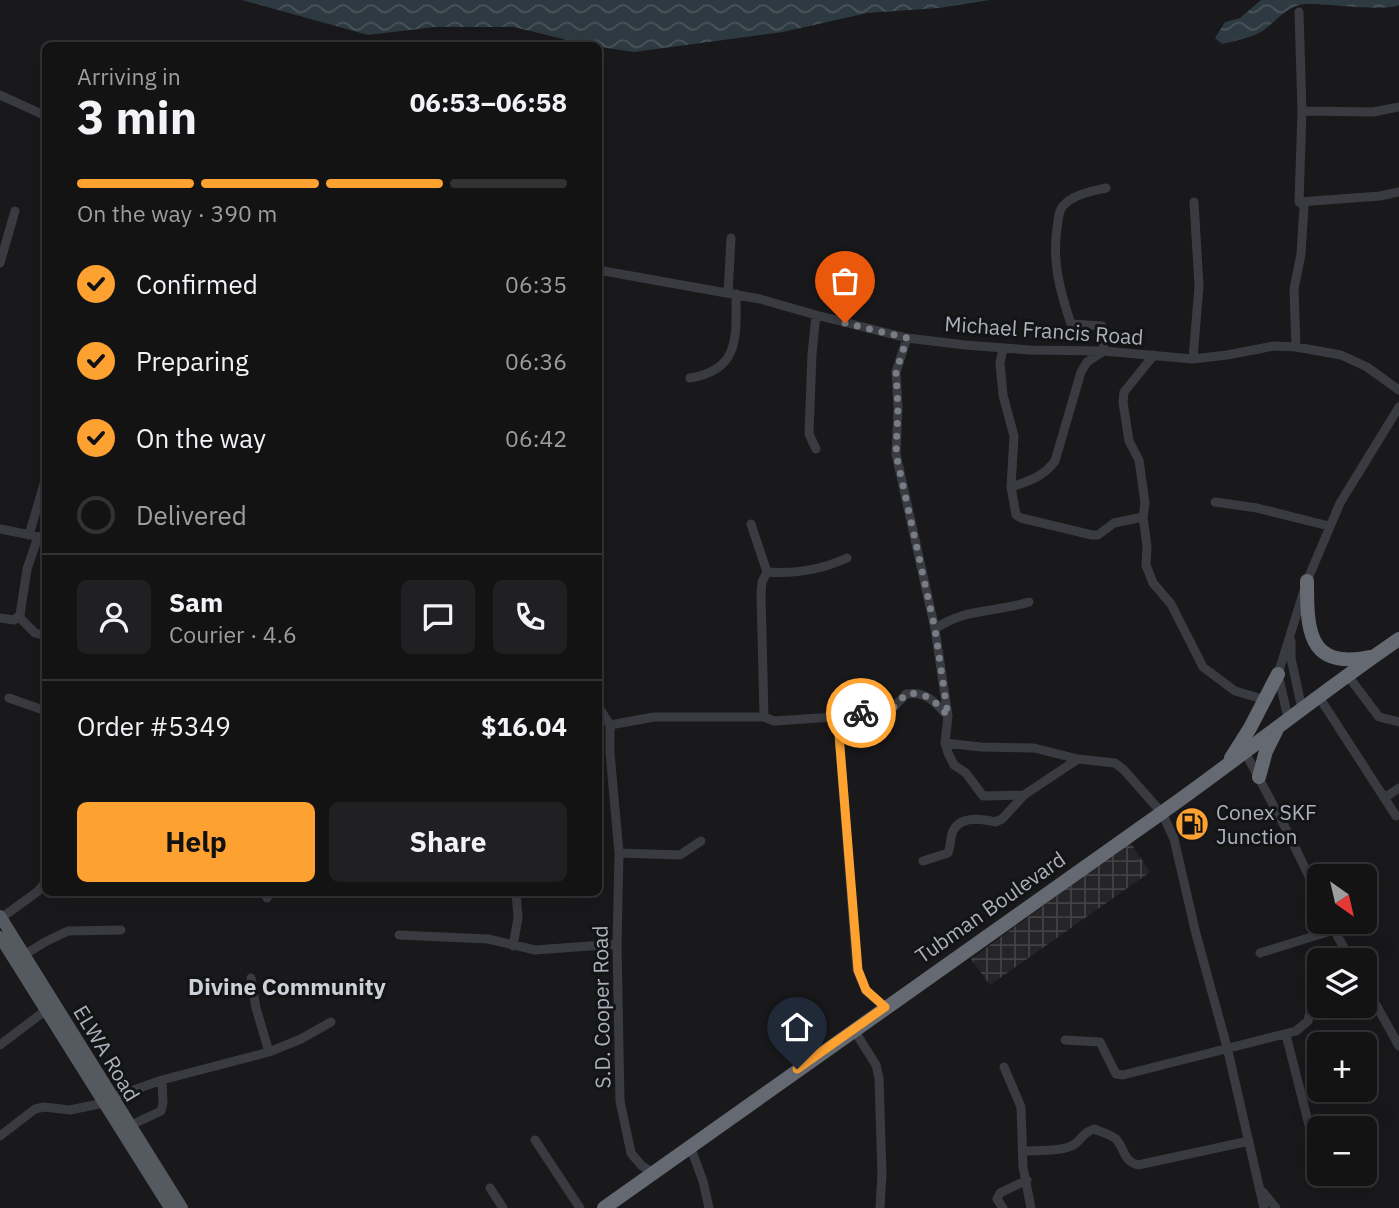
<!DOCTYPE html>
<meta charset="utf-8">
<style>
:root{--surface:#131314;--page:#202022;--text:#f1f3f6;--muted:#9d9ea0;--line:#323234;--accent:#fda130}
body{margin:0;font-family:"IBM Plex Sans",sans-serif;background:var(--page);color:var(--text);height:100vh;display:flex;flex-direction:column;font-size:26px;white-space:nowrap}
*{box-sizing:border-box;margin:0}
p{font-size:23px;color:var(--muted)}
.icon{flex:none;width:38px;height:38px;fill:none;stroke:currentColor;stroke-width:2;stroke-linecap:round;stroke-linejoin:round}
.map{position:relative;flex:1;overflow:hidden}
.sheet{position:absolute;left:42px;top:42px;width:560px;height:854px;display:flex;flex-direction:column;background:var(--surface);border-radius:10px;box-shadow:0 7px 28px #0002,0 0 0 2px var(--line)}
.sheet>*{flex:none}
.needle{width:46px;rotate:146deg}
.controls{position:absolute;left:1307px;top:864px;display:grid;gap:14px}
.controls a{display:grid;place-items:center;width:70px;height:70px;border-radius:10px;background:var(--surface);box-shadow:0 7px 28px #0002,0 0 0 2px var(--line);font-size:35px}
.pin{position:absolute;display:grid;place-items:center;width:60px;height:60px;color:#fff;margin:-72px -30px;border-radius:50% 50% 50% 0;rotate:-45deg;box-shadow:0 0 7px #0007}
.pin .icon{rotate:45deg}
.courier{position:absolute;display:grid;place-items:center;width:70px;height:70px;margin:-35px;border:5px solid #fda130;border-radius:50%;background:#fff;color:#222;box-shadow:0 2px 9px #0007}
.overview em{font-style:normal;font-weight:800}
.overview div{display:flex;flex-direction:column-reverse}
.overview{display:flex;align-items:center;justify-content:space-between;height:119px;padding:0 35px}
h1{font-size:46px;font-weight:800;line-height:52px}
.bar{display:grid;grid-template-columns:repeat(4,1fr);gap:10px 7px;align-content:center;height:84px;padding:0 35px}
.bar i{height:9px;border-radius:5px;background:var(--line)}
.bar .active{background:var(--accent)}
.bar p{grid-column:span 4}
.line{display:flex;align-items:center;gap:18px;padding:0 35px;border-top:2px solid var(--line)}
.line div{flex:1}
.round{display:grid;place-items:center;flex:none;width:74px;height:74px;border-radius:10px;background:var(--page)}
ol{padding:0 35px;list-style:none}
li{display:flex;align-items:center;gap:21px;height:77px}
li p{margin-inline-start:auto}
li .icon{padding:7px;border-radius:50%;background:var(--accent);color:#111;stroke-width:4}
li:last-child{color:var(--muted)}
li i{width:38px;height:38px;border:4px solid var(--line);border-radius:50%}
.cta{display:flex;gap:14px;margin-top:auto;padding:14px 35px}
.cta a{flex:1;height:80px;border-radius:10px;background:var(--accent);color:#111;font-size:28px;font-weight:800;line-height:80px;text-align:center}
.cta a+a{background:var(--page);color:var(--text)}
.map>svg:first-child{display:block}
.industrial{fill:url(#industrial-grid)}
.water{fill:url(#water-waves)}
.lines{fill:none;stroke-linecap:round;stroke-linejoin:round}
.minor{stroke:#3a3b41;stroke-width:9}
.major{stroke:#555960;stroke-width:12}
.highway{stroke:#656a72;stroke-width:14}
.done{stroke:#787c84;stroke-width:7;stroke-dasharray:0 12.6}
.route{stroke:#fda130;stroke-width:9}
.labels{text-anchor:middle;dominant-baseline:central;stroke-width:6;stroke-linejoin:round;paint-order:stroke}
.street-label{font-size:21px;fill:#abb2bc;stroke:#141416}
.poi-label{font-size:21px;fill:#abb2bc;stroke:#141416;text-anchor:start}
.neighbourhood-label{font-size:23px;font-weight:bold;fill:#ccd0d7;stroke:#141416}
</style>
<div class="map">
<svg width="1399" height="1208" viewBox="0 0 1399 1208">
<defs>
<pattern id="industrial-grid" width="8" height="8" patternUnits="userSpaceOnUse" patternTransform="scale(1.75)"><rect width="8" height="8" fill="#252528"/><path d="M0 4h8M4 0v8" fill="none" stroke="#424245"/></pattern>
<pattern id="water-waves" width="16" height="10" patternUnits="userSpaceOnUse" patternTransform="scale(1.75)"><rect width="16" height="10" fill="#2e3a41"/><path d="M0 5q4-4 8 0t8 0" fill="none" stroke="#4a545a"/></pattern>
</defs>
<rect width="100%" height="100%" fill="#19191b"/>
<path class="industrial" d="M1130,842L1150,872L990,985L971,959Z"/>
<path class="water" d="M242,0H990L939,8L867,13L783,32L634,52L587,45L514,27H435L368,35Z
M1261,0H1399V5C1387,12 1325,3 1306,4C1288,5 1277,20 1264,30C1254,37 1235,41 1222,44L1215,38L1225,22L1240,18Z"/>
<g class="lines">
<path class="minor" d="M0,95L46,116
M1302,111L1373,112L1399,107
M1299,202L1380,196L1399,192
M0,263L15,211
M598,270L760,299L816,315L907,338L965,345L1030,350L1104,351L1193,359L1227,355L1274,346L1296,347L1341,355L1367,367L1399,390
M728,293L731,238
M816,315L812,354L809,434L816,449
M907,338L896,372L898,408L896,454L935,629L948,716L945,743L948,753L954,765L966,773L983,796L1024,795
M1296,347L1294,289L1301,254L1304,206L1299,202L1302,111L1299,12
M1003,348L1000,363L1003,395L1014,436L1011,487L1016,515L1021,518L1092,535H1098L1114,523L1143,517
M1154,355L1124,392L1123,402L1129,441L1139,460L1145,503L1143,517L1147,546L1146,565L1153,583L1171,604L1203,667L1235,691L1266,700
M1193,359L1199,286L1194,202
M690,378C741,370 736,335 736,294
M1011,487C1029,481 1043,477 1055,461L1081,372L1087,362L1104,351L1102,326L1071,324C1060,291 1052,262 1057,228C1059,218 1058,209 1066,203C1076,194 1093,191 1106,188
M1215,502L1257,508L1329,526
M751,524L767,572L762,582L761,594L764,717
M0,529L46,538
M29,535L46,477
M767,572C794,574 823,569 847,558
M19,617L35,633L46,636
M0,618L14,620L20,615L27,569L38,537
M935,629C964,608 995,613 1029,602
M1291,641V658L1302,709
M1348,676L1379,717L1399,722
M1319,697L1396,816
M9,698L46,711
M598,706L610,725V753L619,853L617,944L620,1101L631,1153L641,1165L653,1173
M1288,718L1278,674L1307,581L1340,503L1399,407
M838,722L860,713L893,708L906,694C926,691 934,701 947,715
M610,725L654,717H764L774,721L834,717L838,722L857,970L866,991L885,1007
M945,743L981,747L1034,748L1078,759
M1245,752L1286,829L1320,899
M1384,798L1399,788
M619,853L680,855L701,841
M923,861L948,853C951,846 950,837 953,831C961,815 983,819 995,822L1002,819L1024,795L1078,759L1115,763L1124,770L1162,813L1174,839L1196,934L1227,1047L1264,1208
M267,898L269,892
M1,918L37,892L46,882
M1330,922L1351,961
M399,935L488,939L535,950L617,944
M513,946L518,918L516,892
M1260,953L1334,930
M24,955L45,942L68,931L121,930
M251,978L256,1008L269,1052
M1365,985L1399,1046
M854,1030L876,1065L879,1078L882,1174L880,1208
M1286,1035L1311,1133
M1065,1040L1100,1042L1116,1074L1123,1075L1296,1031L1308,1021L1311,1007
M0,1045L46,1010
M1004,1067L1021,1107L1023,1167L1031,1208
M111,1098L162,1080L269,1052L301,1039L331,1022
M129,1126L161,1111L163,1103L162,1080
M0,1136L35,1109L44,1107L70,1110L104,1103
M535,1140L580,1208
M690,1146L703,1181L709,1208
M1024,1151C1038,1150 1058,1152 1071,1146C1081,1142 1081,1133 1094,1129C1101,1132 1110,1134 1116,1139C1125,1149 1123,1161 1138,1165L1249,1141
M490,1188L503,1208
M1263,1192L1276,1208
M1003,1208L997,1199L1000,1193L1027,1180"/>
<path class="major" d="M0,916L182,1208
M0,937L170,1208"/>
<path class="highway" d="M1307,581C1307,629 1307,670 1370,657
M1231,758L1250,728L1278,674
M1259,777L1266,751L1277,729
M604,1208C789,1076 975,946 1160,814C1241,757 1317,695 1399,639"/>
</g>
<g class="lines">
<path class="done" d="M845,323L907,338L896,372L898,408L896,454L935,629L948,716C935,702 927,691 906,694L893,708L861,713"/>
<path class="route" d="M797,1069L885,1007L866,990L858,970L838,722L861,713"/>
</g>
<defs>
<g id="fuel-disc" transform="scale(1.75)"><circle r="9.5" fill="#fda130" stroke="#141416"/><path d="M-5.5-6h7V0h2V4h1.3V-2.5L3-4.5l.8-.8L6-3V5H2.5V1h-1V6h-7ZM-4.2-4.7v3.2H.2V-4.7Z" fill="#111"/></g>
</defs>
<g fill-rule="evenodd">
<use href="#fuel-disc" x="1192" y="824"/>
</g>
<g class="labels">
<g class="street-label">
<text transform="translate(1044 330) rotate(4)">Michael Francis Road</text>
<text transform="translate(990 907) rotate(-35)">Tubman Boulevard</text>
<text transform="translate(601 1007) rotate(-91)">S.D. Cooper Road</text>
<text transform="translate(107 1053) rotate(59)">ELWA Road</text>
</g>
<g class="poi-label">
<text x="1216" y="812">Conex SKF<tspan x="1216" dy="24">Junction</tspan></text>
</g>
<g class="neighbourhood-label">
<text x="287" y="986">Divine Community</text>
</g>
</g>
</svg>
<div class="controls">
<a><svg class="needle" viewBox="-14 -14 28 28"><path d="M0-13l5 13h-10z" fill="#e53935"/><path d="M0 13l5-13h-10z" fill="#9d9ea0"/></svg></a>
<a><svg class="icon" aria-label="layers" viewBox="0 0 24 24"><path d="M12 4l9 5-9 5-9-5zM3 14l9 5 9-5"/></svg></a>
<a>+</a>
<a>−</a>
</div>
<div class="pin" style="left:845px;top:323px;background:#ea580c"><svg class="icon" aria-label="bag" viewBox="0 0 24 24"><path d="M5 8h14l-1 12H6zM9 8a3 3 0 0 1 6 0"/></svg></div>
<div class="pin" style="left:797px;top:1069px;background:#1f2937"><svg class="icon" aria-label="home" viewBox="0 0 24 24"><path d="M3 11l9-7 9 7M6 9v11h12V9"/></svg></div>
<div class="courier" style="left:861px;top:713px"><svg class="icon" aria-label="bike" viewBox="0 0 24 24"><circle cx="6" cy="16" r="4"/><circle cx="18" cy="16" r="4"/><path d="M6 16l4-8h5l3 8M10 8l3 8H6M13 5h3"/></svg></div>
<section class="sheet">
<div class="overview"><div><h1>3 min</h1><p>Arriving in</p></div><em>06:53–06:58</em></div>
<div class="bar"><i class="active"></i><i class="active"></i><i class="active"></i><i></i><p>On the way · 390 m</p></div>
<ol>
<li><svg class="icon" aria-label="check" viewBox="0 0 24 24"><path d="M5 12l5 5 9-10"/></svg>Confirmed<p>06:35</p></li>
<li><svg class="icon" aria-label="check" viewBox="0 0 24 24"><path d="M5 12l5 5 9-10"/></svg>Preparing<p>06:36</p></li>
<li><svg class="icon" aria-label="check" viewBox="0 0 24 24"><path d="M5 12l5 5 9-10"/></svg>On the way<p>06:42</p></li>
<li><i></i>Delivered</li>
</ol>
<div class="line" style="height:126px"><a class="round"><svg class="icon" aria-label="person" viewBox="0 0 24 24"><circle cx="12" cy="8" r="4"/><path d="M4 21q1-7 8-7t8 7"/></svg></a><div><b>Sam</b><p>Courier · 4.6</p></div><a class="round"><svg class="icon" aria-label="chat" viewBox="0 0 24 24"><path d="M4 5h16v11H9l-5 4z"/></svg></a><a class="round"><svg class="icon" aria-label="phone" viewBox="0 0 24 24"><path d="M5 4h4l2 5-3 2q2 4 5 5l2-3 5 2v4C11 20 4 13 5 4z"/></svg></a></div>
<div class="line" style="height:91px"><div>Order #5349</div><b>$16.04</b></div>
<div class="cta"><a>Help</a><a>Share</a></div>
</section>
</div>
